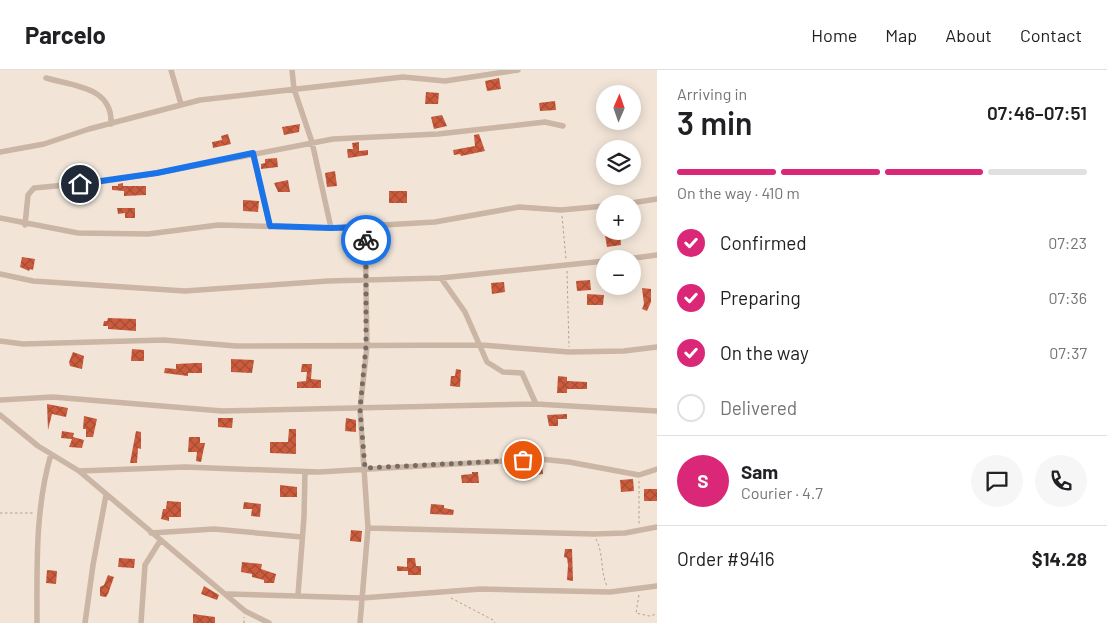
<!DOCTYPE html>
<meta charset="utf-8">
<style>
:root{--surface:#fff;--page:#f6f6f6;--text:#202124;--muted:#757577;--line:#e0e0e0;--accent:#db2777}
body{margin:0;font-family:Barlow,sans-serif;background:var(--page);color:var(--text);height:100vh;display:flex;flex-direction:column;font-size:19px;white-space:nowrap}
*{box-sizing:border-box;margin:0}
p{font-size:16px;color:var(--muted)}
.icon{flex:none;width:28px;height:28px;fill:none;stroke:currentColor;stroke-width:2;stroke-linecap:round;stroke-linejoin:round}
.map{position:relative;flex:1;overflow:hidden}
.panel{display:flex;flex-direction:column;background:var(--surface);width:450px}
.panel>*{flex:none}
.needle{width:32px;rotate:2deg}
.buttons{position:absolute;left:596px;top:15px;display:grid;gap:10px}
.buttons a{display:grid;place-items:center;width:45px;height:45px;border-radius:50%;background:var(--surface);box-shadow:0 2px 12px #0003;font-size:25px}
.pin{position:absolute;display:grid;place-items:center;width:42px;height:42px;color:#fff;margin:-21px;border:2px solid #fff;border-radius:50%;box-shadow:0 1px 5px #0007}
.courier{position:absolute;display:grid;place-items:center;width:50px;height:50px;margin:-25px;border:4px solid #1a73e8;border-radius:50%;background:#fff;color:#222;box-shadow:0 1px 6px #0007}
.headline em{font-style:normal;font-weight:600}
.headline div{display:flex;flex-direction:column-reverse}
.headline{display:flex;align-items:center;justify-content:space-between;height:85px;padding:0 20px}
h1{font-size:32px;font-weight:600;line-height:38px}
.bar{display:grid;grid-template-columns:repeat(4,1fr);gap:8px 5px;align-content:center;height:60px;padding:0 20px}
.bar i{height:6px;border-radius:4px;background:var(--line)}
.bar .on{background:var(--accent)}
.bar p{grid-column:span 4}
.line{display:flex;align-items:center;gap:12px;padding:0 20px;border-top:1px solid var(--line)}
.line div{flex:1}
.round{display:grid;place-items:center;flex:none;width:52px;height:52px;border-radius:26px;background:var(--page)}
ol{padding:0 20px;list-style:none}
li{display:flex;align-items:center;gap:15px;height:55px}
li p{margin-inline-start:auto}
li .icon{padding:5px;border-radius:50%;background:var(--accent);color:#fff;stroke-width:4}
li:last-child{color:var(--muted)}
li i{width:28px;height:28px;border:2px solid var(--line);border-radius:50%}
header{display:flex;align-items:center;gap:30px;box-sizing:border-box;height:70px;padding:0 25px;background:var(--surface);border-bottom:1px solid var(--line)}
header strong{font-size:24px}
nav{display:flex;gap:28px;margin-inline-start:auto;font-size:18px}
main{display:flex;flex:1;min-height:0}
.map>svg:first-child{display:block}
.building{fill:url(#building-cross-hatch)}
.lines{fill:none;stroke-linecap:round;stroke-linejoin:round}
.path{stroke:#b79e8e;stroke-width:1;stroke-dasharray:2.5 2.5;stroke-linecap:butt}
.minor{stroke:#cbb5a4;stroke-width:5.5}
.done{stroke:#786b64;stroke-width:5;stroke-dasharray:0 9}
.route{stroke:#1a73e8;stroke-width:6}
</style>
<header>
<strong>Parcelo</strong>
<nav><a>Home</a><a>Map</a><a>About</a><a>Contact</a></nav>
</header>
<main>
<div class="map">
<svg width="657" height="553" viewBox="0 0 657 553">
<defs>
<pattern id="building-cross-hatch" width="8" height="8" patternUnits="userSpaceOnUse" patternTransform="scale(1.25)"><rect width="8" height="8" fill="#cc5c3d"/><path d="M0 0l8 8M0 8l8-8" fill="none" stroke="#a64c33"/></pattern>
</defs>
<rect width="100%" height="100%" fill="#f2e5d8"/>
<path class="building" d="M499,8L501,19L487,21L485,11Z
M426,22L439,23L438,34H425Z
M555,31L556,40L540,41L539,33Z
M442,45L447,56L434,59L431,47Z
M300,54L299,62L284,65L282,57Z
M228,64L231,74L213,78L212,72L222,70L221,66Z
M479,64L485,81L461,86L460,84L454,85L453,80L475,76L474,65Z
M359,72V81L368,80V85L348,88L347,79H353L352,73Z
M277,88L278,97L261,99V94L265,93V89Z
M335,101L337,116L327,117L325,103Z
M288,110L290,122H278L274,113Z
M123,113V116H146V125L124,126V121L112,120V116H118V114Z
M389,121H407V133H389Z
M243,130L259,131L258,142L243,141Z
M117,138H135V148H125V143L118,144Z
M620,163L621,175L607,177L605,165Z
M22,187L35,189L33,200L30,199L29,201L20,197Z
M590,210L591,220L577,221L576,211Z
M504,212L505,222L492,224L491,213Z
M642,218L651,219V232L647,241L642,239L644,234Z
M587,224L604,225L603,235H587Z
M108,248L136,249V261L108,259V256H103L104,251H107Z
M132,279L144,280V291H131Z
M73,282L84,286L82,299L70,296L69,292Z
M231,289L254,290L252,303L231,302Z
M196,293H202V303H188V306L164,303L165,298L176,299V294Z
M302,294H312L311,309L321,310V318H297V312L306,311L307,302H301Z
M456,299L461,300L460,317L450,316L451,306H455Z
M558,306L567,307V311L587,312V319H567V323H557Z
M47,334L68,338L66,347L52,344L48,360Z
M567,344V349H558V356H549L547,345Z
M84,346L97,349L93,367H86V359H83Z
M218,348H233L232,358L218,357Z
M346,348L356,350V362L345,361Z
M289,359H296V384L270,383V372H288Z
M62,361L74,363L73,367L84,370L82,378L69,377L72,369L61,368Z
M136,361L141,362V379L138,378L137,393H130Z
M189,367H200V373H205L201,392L196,391L197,382H188Z
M542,394L543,404L526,406L525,395Z
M472,402H478L479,413H462L461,405L472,404Z
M633,409L634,421L621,422L620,410Z
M280,415L297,417V427H280Z
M644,419H657V431H644Z
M167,431L181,432V447H169V451L161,449L163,439H166Z
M244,432L261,434L260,447L251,446L252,439H243Z
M431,434L444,435V438L454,440L453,445L430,444Z
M351,460L362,461L361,472L350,471Z
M565,479H572L573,511L567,510L568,495L567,488L564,487Z
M119,488L135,489L134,498L118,497Z
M407,488H415L416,496H421V505H408V501H397V496L407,497Z
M242,492L262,494L261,499L276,504L274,513H264V510L252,507V504L241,502Z
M47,500L57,501L56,514L46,513Z
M108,505L114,507L108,524L106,527L100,526V517L104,515Z
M204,516L219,525L217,530L201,524Z
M193,544L215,547V553H193Z"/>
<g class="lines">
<path class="path" d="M562,146L566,189
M567,201L569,277
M639,411V454
M0,443H34
M596,469C604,484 600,501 607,516
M639,525L636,543L649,546L657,544
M451,528L493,550L495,553
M244,553V547"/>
<path class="minor" d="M171,0L181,34
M46,8C74,16 113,17 111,54
M0,82L44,74L89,59L200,30L403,7L445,11L518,0
M253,83L270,157
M625,134L657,129
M0,148L78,163L148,164L218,155L331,158L312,72L294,19L292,0
M25,155L28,125L34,118L98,112L157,103L333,69L438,64L545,52L563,56
M331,158L435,152L519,137L561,140L605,136
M627,189L657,185
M0,204L33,211L185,221L328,211L441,208L605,191
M441,208L465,242L487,292L503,302L522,303L536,334
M0,271L23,274L164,270L236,276L481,275L569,282L624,281L657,277
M0,330L53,327L222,341L536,334L657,341
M0,345L38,376L79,401L245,541L269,553
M79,401L185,397L319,402L540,389L569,392L639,405L657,399
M368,458L594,464L625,463L657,457
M151,463L214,459L302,467
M227,524L362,528L481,519L610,522L657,516
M298,525L304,447L305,402
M37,553C37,497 35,439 51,384
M85,553L93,495L106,425
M141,553L145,495L160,471
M360,553L368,458L360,339L367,277L365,157"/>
</g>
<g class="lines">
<path class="done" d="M366,170V276L360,339L365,398L523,390"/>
<path class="route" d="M80,114L157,103L253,83L270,156L331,158L365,157L366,170"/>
</g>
</svg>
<div class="buttons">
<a><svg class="needle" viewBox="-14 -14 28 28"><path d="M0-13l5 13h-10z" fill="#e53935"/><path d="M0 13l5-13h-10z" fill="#757577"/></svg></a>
<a><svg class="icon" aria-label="layers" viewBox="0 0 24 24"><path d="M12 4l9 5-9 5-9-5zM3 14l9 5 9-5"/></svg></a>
<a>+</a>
<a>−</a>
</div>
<div class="pin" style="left:523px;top:390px;background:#ea580c"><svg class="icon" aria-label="bag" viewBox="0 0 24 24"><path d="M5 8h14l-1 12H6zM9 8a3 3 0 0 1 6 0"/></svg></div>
<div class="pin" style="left:80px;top:114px;background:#1f2937"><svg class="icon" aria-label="home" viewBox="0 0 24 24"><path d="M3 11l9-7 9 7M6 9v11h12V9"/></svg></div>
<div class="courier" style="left:366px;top:170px"><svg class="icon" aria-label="bike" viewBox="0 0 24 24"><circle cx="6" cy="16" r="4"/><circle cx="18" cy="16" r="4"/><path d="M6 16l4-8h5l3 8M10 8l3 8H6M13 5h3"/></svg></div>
</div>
<section class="panel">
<div class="headline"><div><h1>3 min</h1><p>Arriving in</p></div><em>07:46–07:51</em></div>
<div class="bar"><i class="on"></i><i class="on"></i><i class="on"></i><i></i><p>On the way · 410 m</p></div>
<ol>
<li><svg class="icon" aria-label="check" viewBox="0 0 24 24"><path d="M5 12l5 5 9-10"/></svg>Confirmed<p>07:23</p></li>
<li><svg class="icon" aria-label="check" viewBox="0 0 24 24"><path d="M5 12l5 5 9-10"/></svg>Preparing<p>07:36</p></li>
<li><svg class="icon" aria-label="check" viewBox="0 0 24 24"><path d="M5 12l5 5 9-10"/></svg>On the way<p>07:37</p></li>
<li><i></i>Delivered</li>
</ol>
<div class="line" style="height:90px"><b class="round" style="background:var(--accent);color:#fff">S</b><div><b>Sam</b><p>Courier · 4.7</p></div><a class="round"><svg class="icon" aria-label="chat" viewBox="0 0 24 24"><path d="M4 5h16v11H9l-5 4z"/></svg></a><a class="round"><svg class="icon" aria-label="phone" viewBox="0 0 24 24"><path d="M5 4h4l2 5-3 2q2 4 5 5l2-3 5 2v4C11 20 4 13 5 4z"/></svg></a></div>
<div class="line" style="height:65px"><div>Order #9416</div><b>$14.28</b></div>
</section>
</main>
